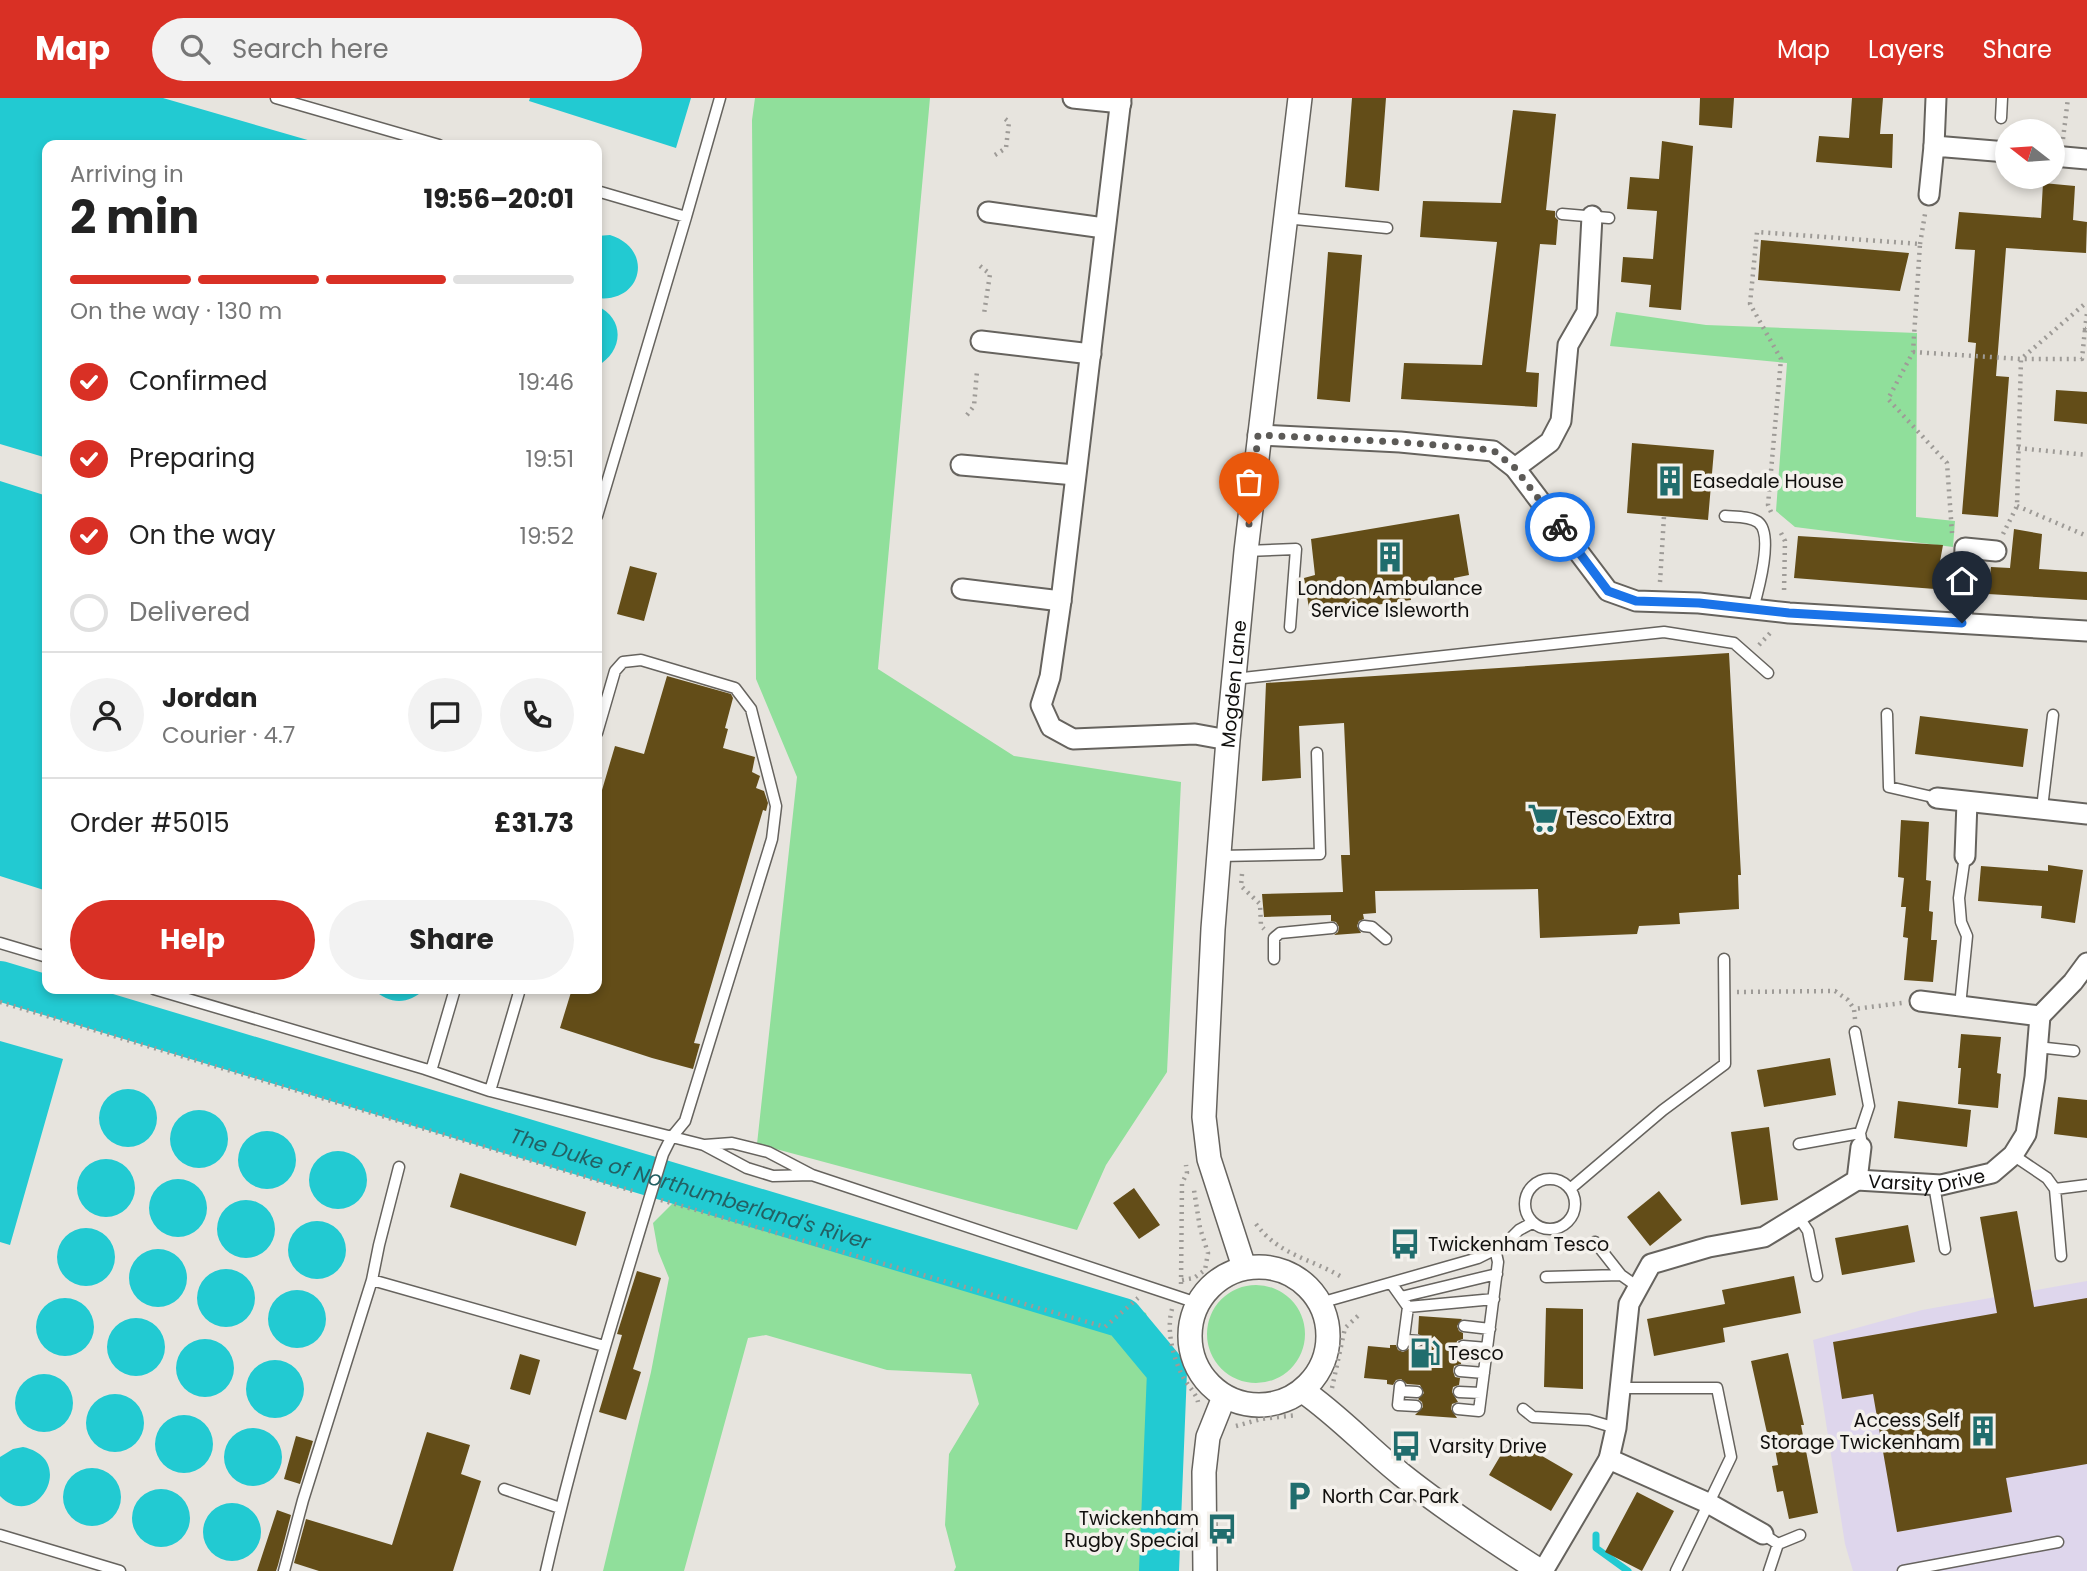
<!DOCTYPE html>
<meta charset="utf-8">
<style>
:root{--surface:#fff;--page:#f2f2f2;--text:#222;--muted:#767676;--line:#e0e0e0;--accent:#d93025}
body{margin:0;font-family:Poppins,sans-serif;background:var(--page);color:var(--text);height:100vh;display:flex;flex-direction:column;font-size:26px;white-space:nowrap}
*{box-sizing:border-box;margin:0}
p{font-size:23px;color:var(--muted)}
.icon{flex:none;width:38px;height:38px;fill:none;stroke:currentColor;stroke-width:2;stroke-linecap:round;stroke-linejoin:round}
.map{position:relative;flex:1;overflow:hidden}
.panel{position:absolute;left:42px;top:42px;width:560px;height:854px;display:flex;flex-direction:column;background:var(--surface);border-radius:14px;box-shadow:0 4px 10px #0003}
.panel>*{flex:none}
.needle{width:46px;rotate:287deg}
.fabs{position:absolute;left:1995px;top:21px;display:grid;gap:14px}
.fabs a{display:grid;place-items:center;width:70px;height:70px;border-radius:50%;background:var(--surface);box-shadow:0 4px 10px #0003;font-size:35px}
.pin{position:absolute;display:grid;place-items:center;width:60px;height:60px;color:#fff;margin:-72px -30px;border-radius:50% 50% 50% 0;rotate:-45deg;box-shadow:0 0 7px #0007}
.pin .icon{rotate:45deg}
.courier{position:absolute;display:grid;place-items:center;width:70px;height:70px;margin:-35px;border:5px solid #1a73e8;border-radius:50%;background:#fff;color:#222;box-shadow:0 2px 9px #0007}
.summary em{font-style:normal;font-weight:700}
.summary div{display:flex;flex-direction:column-reverse}
.summary{display:flex;align-items:center;justify-content:space-between;height:119px;padding:0 28px}
h1{font-size:46px;font-weight:700;line-height:52px}
.bar{display:grid;grid-template-columns:repeat(4,1fr);gap:10px 7px;align-content:center;height:84px;padding:0 28px}
.bar i{height:9px;border-radius:5px;background:var(--line)}
.bar .active{background:var(--accent)}
.bar p{grid-column:span 4}
.line{display:flex;align-items:center;gap:18px;padding:0 28px;border-top:2px solid var(--line)}
.line div{flex:1}
.round{display:grid;place-items:center;flex:none;width:74px;height:74px;border-radius:37px;background:var(--page)}
ol{padding:0 28px;list-style:none}
li{display:flex;align-items:center;gap:21px;height:77px}
li p{margin-inline-start:auto}
li .icon{padding:7px;border-radius:50%;background:var(--accent);color:#fff;stroke-width:4}
li:last-child{color:var(--muted)}
li i{width:38px;height:38px;border:4px solid var(--line);border-radius:50%}
.button{display:flex;gap:14px;margin-top:auto;padding:14px 28px}
.button a{flex:1;height:80px;border-radius:42px;background:var(--accent);color:#fff;font-size:28px;font-weight:700;line-height:80px;text-align:center}
.button a+a{background:var(--page);color:var(--text)}
header{display:flex;align-items:center;gap:42px;box-sizing:border-box;height:98px;padding:0 35px;background:var(--accent);color:#fff}
header strong{font-size:33px}
nav{display:flex;gap:38px;margin-inline-start:auto;font-size:24px}
.search{width:490px;height:63px;background:var(--page);display:flex;align-items:center;gap:18px;box-sizing:border-box;padding:0 24px;border-radius:38px;color:var(--muted);font-size:26px}
.map>svg:first-child{display:block}
.industrial{fill:#ded6ec}
.green{fill:#90df9b}
.water{fill:#22cad2}
.lines{fill:none;stroke-linecap:round;stroke-linejoin:round}
.stream{stroke:#22cad2;stroke-width:7}
.river{stroke:#22cad2;stroke-width:40}
.building{fill:#634d18}
.service-casing{stroke:#66635e;stroke-width:13}
.minor-casing{stroke:#66635e;stroke-width:23}
.tertiary-casing{stroke:#66635e;stroke-width:26}
.path{stroke:#9e9b97;stroke-width:4.5;stroke-dasharray:2 5;stroke-linecap:butt}
.service{stroke:#fff;stroke-width:10}
.minor{stroke:#fff;stroke-width:19}
.tertiary{stroke:#fff;stroke-width:23}
.done{stroke:#5c5a57;stroke-width:7;stroke-dasharray:0 12.6}
.route{stroke:#1a73e8;stroke-width:9}
.labels{text-anchor:middle;dominant-baseline:central;stroke-width:7;stroke-linejoin:round;paint-order:stroke}
.poi-label{font-size:19px;fill:#11100e;stroke:#f4f1ec;text-anchor:start}
.street-label{font-size:19px;fill:#11100e;stroke:#f4f1ec}
.water-label{font-size:21px;font-style:italic;fill:#236063;stroke:#f4f1ec}
</style>
<header>
<strong>Map</strong>
<div class="search"><svg class="icon" aria-label="search" viewBox="0 0 24 24"><circle cx="10" cy="10" r="6"/><path d="M15 15l6 6"/></svg>Search here</div>
<nav><a>Map</a><a>Layers</a><a>Share</a></nav>
</header>
<div class="map">
<svg width="2087" height="1473" viewBox="0 0 2087 1473">
<rect width="100%" height="100%" fill="#e7e4de"/>
<path class="industrial" d="M2087,1183V1473H1853L1845,1446L1813,1242L1922,1212Z"/>
<path class="green" d="M755,0H930L878,571L1014,658L1181,684L1167,974L1106,1067L1077,1132L757,1046L797,679L756,581L752,22Z
M1616,214L1706,227L1917,235L1916,419L1955,423L1953,449L1795,429L1776,413L1787,265L1610,248Z
M681,1097L897,1161L1062,1213L1102,1198L1146,1215L1174,1319L1169,1473H954L956,1469L945,1427L949,1356L979,1306L971,1276L887,1272L766,1237L748,1240L684,1473H603L651,1274L669,1180L658,1153L653,1125Z
M1207 1236a49 49 0 1 1 98 0a49 49 0 1 1-98 0Z"/>
<path class="water" d="M0,0H163L325,47H47V360L0,346Z
M530,0H691L676,50L529,3Z
M610,137C655,151 642,206 597,200V138Z
M597,208C626,221 623,254 597,268Z
M0,383L47,398V793L0,778Z
M373,891H425C408,907 390,907 373,891Z
M0,943L63,961L10,1147L0,1144Z
M99 1020a29 29 0 1 1 58 0a29 29 0 1 1-58 0Z
M170 1041a29 29 0 1 1 58 0a29 29 0 1 1-58 0Z
M238 1062a29 29 0 1 1 58 0a29 29 0 1 1-58 0Z
M309 1082a29 29 0 1 1 58 0a29 29 0 1 1-58 0Z
M77 1090a29 29 0 1 1 58 0a29 29 0 1 1-58 0Z
M149 1110a29 29 0 1 1 58 0a29 29 0 1 1-58 0Z
M217 1131a29 29 0 1 1 58 0a29 29 0 1 1-58 0Z
M288 1152a29 29 0 1 1 58 0a29 29 0 1 1-58 0Z
M57 1159a29 29 0 1 1 58 0a29 29 0 1 1-58 0Z
M129 1180a29 29 0 1 1 58 0a29 29 0 1 1-58 0Z
M197 1200a29 29 0 1 1 58 0a29 29 0 1 1-58 0Z
M268 1221a29 29 0 1 1 58 0a29 29 0 1 1-58 0Z
M36 1229a29 29 0 1 1 58 0a29 29 0 1 1-58 0Z
M107 1249a29 29 0 1 1 58 0a29 29 0 1 1-58 0Z
M176 1270a29 29 0 1 1 58 0a29 29 0 1 1-58 0Z
M246 1291a29 29 0 1 1 58 0a29 29 0 1 1-58 0Z
M15 1305a29 29 0 1 1 58 0a29 29 0 1 1-58 0Z
M86 1325a29 29 0 1 1 58 0a29 29 0 1 1-58 0Z
M155 1346a29 29 0 1 1 58 0a29 29 0 1 1-58 0Z
M224 1359a29 29 0 1 1 58 0a29 29 0 1 1-58 0Z
M23,1349C79,1361 36,1435 0,1398V1359L13,1351Z
M63 1399a29 29 0 1 1 58 0a29 29 0 1 1-58 0Z
M132 1420a29 29 0 1 1 58 0a29 29 0 1 1-58 0Z
M203 1434a29 29 0 1 1 58 0a29 29 0 1 1-58 0Z"/>
<g class="lines">
<path class="stream" d="M1596,1437V1450L1628,1473"/>
<path class="river" id="s1" d="M0,883L1123,1220L1167,1273L1159,1473"/>
</g>
<path class="building" d="M1352,0H1386L1379,93L1345,89Z
M1700,0H1734L1732,30L1699,27Z
M1852,0H1883L1880,36H1893L1892,70L1816,64L1819,38L1849,40Z
M1513,12L1556,16L1546,112L1555,113V119L1558,122L1556,147L1540,146L1526,274L1539,275L1537,309L1401,301L1404,265L1482,267L1497,144L1420,139L1423,103L1501,105Z
M1662,43L1693,48L1681,212L1649,209L1651,187L1621,184L1623,159L1653,161L1657,113L1627,111L1630,79L1659,81Z
M2043,85L2075,88L2073,122L2087,124L2086,155L2006,150L1996,278L2009,279L1998,419L1962,416L1976,245L1968,244L1975,152L1955,151L1959,114L2041,120Z
M1761,142L1909,155L1900,193L1758,182Z
M1328,154L1362,157L1350,304L1317,301Z
M2056,292L2087,294V326L2054,323Z
M1632,345L1714,352L1708,422L1627,415Z
M1459,416L1469,477L1454,480L1455,493L1411,499V502L1310,516L1304,480L1315,477L1311,441Z
M2014,431L2042,436L2039,471L2087,474V502L1988,496L1991,469L2010,470Z
M1798,438L1943,447L1935,491L1794,480Z
M630,468L657,475L644,523L617,516Z
M1729,555L1741,777H1738L1739,811L1679,815L1680,826L1639,828L1637,836L1540,840L1538,791L1375,793L1376,815L1363,816L1364,821L1359,823L1357,828L1361,835L1334,837L1338,834L1339,829L1336,824L1331,823V817L1264,819L1262,796L1343,794L1341,757H1350L1344,625L1299,628L1301,680L1262,683L1266,585Z
M667,578L731,596L733,600L725,630L728,631L723,650L755,659L752,674L760,678L756,690L764,693L768,705L766,713L763,712L694,945L700,946L693,971L652,960L560,930L572,891H597V709L615,648L644,656Z
M1920,618L2028,631L2023,669L1915,656Z
M1901,722L1929,724L1926,782L1931,783L1929,813L1933,814L1931,842H1937L1933,884L1904,882L1908,840L1903,839L1906,809H1901L1904,780L1898,779Z
M2048,767L2083,772L2075,825L2041,820L2042,808L1978,803L1981,768L2048,773Z
M1961,936L2001,939L1997,975L2001,976L1998,1010L1958,1006L1961,970H1958Z
M1830,960L1836,997L1764,1009L1757,972Z
M2058,999L2087,1002V1040L2054,1036Z
M1898,1003L1971,1012L1967,1049L1894,1040Z
M1769,1029L1778,1102L1741,1107L1731,1034Z
M460,1075L586,1114L576,1148L450,1109Z
M1134,1090L1160,1127L1139,1141L1113,1105Z
M1659,1093L1682,1122L1650,1148L1627,1119Z
M2017,1113L2034,1209L2087,1200V1366L2006,1380L2012,1414L1897,1434L1873,1296L1842,1301L1833,1244L1997,1215L1980,1119Z
M1908,1127L1915,1164L1842,1177L1835,1140Z
M637,1173L661,1180L633,1271L641,1274L626,1322L599,1314L622,1237L617,1236Z
M1794,1178L1801,1215L1723,1230L1725,1244L1654,1258L1647,1221L1725,1206L1722,1192Z
M1546,1210L1583,1211V1291L1544,1289Z
M1419,1218L1462,1221L1457,1228L1459,1233L1463,1235V1241L1457,1243L1456,1248L1458,1254L1462,1255L1461,1266L1454,1268L1453,1273L1455,1279L1460,1280L1459,1287L1453,1289L1452,1294L1458,1304L1452,1306L1451,1311L1457,1320L1415,1317L1423,1309L1422,1304L1418,1301L1424,1295L1420,1287L1407,1286L1401,1281L1396,1282L1393,1287L1387,1286V1282L1364,1280L1368,1248L1390,1250V1247H1396L1398,1252L1403,1254L1410,1250H1418L1424,1248L1425,1240L1418,1236Z
M1788,1255L1804,1327H1801L1818,1415L1789,1421L1783,1393L1777,1394L1772,1368L1778,1367L1772,1334L1767,1335L1751,1263Z
M520,1256L540,1262L530,1297L510,1291Z
M427,1334L470,1347L461,1376L481,1383L453,1473H319L294,1465L306,1421L392,1447Z
M296,1338L313,1343L300,1386L284,1381Z
M1511,1340L1573,1376L1551,1413L1489,1377Z
M1637,1394L1674,1413L1642,1473L1605,1454Z
M277,1412L291,1417L278,1467L276,1473H257Z"/>
<g class="lines">
<g class="service-casing">
<path id="service" d="M276,0L439,47
M2001,20L2002,0
M597,93L686,119L597,418
M1562,116L1609,120
M686,119L720,0
M1285,120L1387,130
M1725,418C1735,419 1749,418 1758,424C1774,436 1758,493 1753,511
M1246,453L1296,451L1290,529
M1234,581L1664,534L1734,545L1768,575
M1887,616L1889,689L1937,700
M2042,710L2053,617
M1219,758L1320,756L1317,655
M1364,828L1372,829L1386,841
M0,845L47,859
M1274,861V840L1280,835L1332,830
M154,891L425,971L490,993L704,1047L747,1070L773,1078L812,1077
M1960,908L1967,838L1961,824L1959,800L1965,758
M1855,934L1869,1008L1860,1035
M2037,949L2074,953
M431,973L455,891
M490,993L520,891
M1799,1046L1860,1035L1861,1041
M705,1047L732,1045L768,1054L812,1077L1197,1205
M2013,1057L2047,1080L2055,1091L2061,1158
M1525 1106a25 25 0 1 1 50 0a25 25 0 1 1-50 0Z
M1934,1087L1945,1151
M1570,1091L1663,1012L1725,966L1724,861
M2055,1091L2087,1087
M1798,1118L1808,1133L1817,1178
M1595,1144L1621,1177L1638,1189
M1546,1179L1621,1177
M372,1182L604,1248
M1391,1185L1408,1209L1494,1201
M1401,1199L1497,1176
M1320,1205L1478,1160L1504,1147L1519,1132L1532,1125
M1464,1228L1490,1231
M1404,1242L1418,1243
M1403,1247L1408,1209
M1463,1248L1487,1250
M1460,1273L1484,1275
M1400,1288L1398,1307L1416,1308
M1620,1290H1717L1731,1359L1676,1473
M1400,1293L1417,1294
M1459,1294L1481,1295
M1458,1311L1479,1313L1498,1164L1495,1151
M1523,1311L1533,1319L1589,1322L1616,1330
M504,1391L560,1410
M1763,1436L1778,1446L1800,1437
M0,1437L120,1473
M284,1473L303,1402L372,1182L379,1147L399,1069
M546,1473C578,1332 621,1194 663,1056L671,1040L685,1023L772,741L776,708L751,611L735,590L641,562L623,564L615,573L597,635
M1769,1473L1778,1446
M1903,1473L2058,1444"/>
</g>
<g class="minor-casing">
<g id="minor">
<path d="M1073,0L1121,5"/>
<path d="M1121,0L1061,503L1050,579L1041,607L1051,629L1073,641L1195,636L1228,642"/>
<path d="M1934,48L1936,0"/>
<path d="M2053,58L2087,61"/>
<path d="M1929,97L1934,48L2007,54"/>
<path d="M988,114L1104,130"/>
<path d="M981,243L1091,256"/>
<path d="M1258,337L1400,344L1493,353L1515,370L1608,493L1636,503L1699,505L1789,515L2087,533"/>
<path d="M961,367L1075,377"/>
<path d="M1515,370L1550,344L1561,323L1568,247L1587,214L1592,118"/>
<path d="M962,491L1061,503"/>
<path d="M1962,525L1965,450L1996,453"/>
<path d="M1937,700L2087,716"/>
<path d="M1965,758L1967,704"/>
<path d="M2040,918L2073,884L2087,865"/>
<path id="s2" d="M1857,1082L1941,1087L1992,1075L2013,1057L2026,1036L2035,979L2040,918L1920,903"/>
<path d="M1609,1361L1616,1330L1629,1206L1651,1166L1709,1149L1764,1139L1857,1082L1861,1049"/>
<path d="M1543,1473L1609,1361L1708,1405L1763,1436"/>
</g>
</g>
<g class="tertiary-casing">
<g id="tertiary">
<circle cx="1259" cy="1238" r="69"/>
<path id="s3" d="M1244,1169L1209,1061L1204,1019L1213,831L1228,642L1246,453L1300,0"/>
<path d="M1303,1293C1339,1318 1368,1350 1402,1377C1446,1412 1493,1443 1540,1473"/>
<path d="M1205,1473L1204,1374L1208,1339L1224,1299"/>
</g>
</g>
<path class="path" d="M2063,41L2068,0
M995,57L1006,50L1009,24L1004,20
M1920,146L1925,116
M980,168L990,176L984,216
M2086,231H2085L2087,215
M1913,254L2021,261H2082L2085,231
M967,317L974,308L977,273
M2018,350L2087,357
M2017,408L2087,438
M1771,414L1768,407L1781,261L1750,206L1757,134L1920,146L1913,254L1888,301L1947,365L1952,435
M1781,435L1785,443L1784,495
M2003,436L2017,408L2021,261L2087,204
M1660,484L1664,418
M1759,547L1772,533
M1242,776L1241,788L1260,806L1261,828L1264,831
M1737,894L1835,893L1848,902L1854,911
M0,904L636,1094
M1855,921L1854,911L1902,905
M661,1102L1105,1229L1138,1200
M1256,1126C1279,1157 1309,1160 1340,1178
M1182,1182L1194,1180L1205,1172L1208,1155L1200,1130L1194,1092
M1181,1186L1182,1085L1187,1075L1186,1067
M1172,1211C1166,1232 1173,1260 1183,1279C1188,1288 1196,1295 1198,1304
M1332,1290L1345,1230L1361,1215
M1236,1328L1261,1321L1297,1317"/>
<use href="#service" class="service"/>
<use href="#minor" class="minor"/>
<use href="#tertiary" class="tertiary"/>
</g>
<g class="lines">
<path class="done" d="M1249,426L1258,337L1400,344L1493,352L1515,370L1560,429"/>
<path class="route" d="M1560,429L1608,493L1636,503L1699,505L1789,515L1962,525"/>
</g>
<defs>
<g id="building-bare" transform="scale(2.415)"><path d="M-4-6H4V6H1V3H-1V6H-4ZM-2.5-4.3h1.7v1.8h-1.7ZM.8-4.3h1.7v1.8H.8ZM-2.5-1h1.7V.8h-1.7ZM.8-1h1.7V.8H.8Z" fill="#206d6d" stroke="#f4f1ec" stroke-width="2.5" paint-order="stroke"/></g>
<g id="supermarket-bare" transform="scale(2.415)"><path d="M-6-5.5h2.5l.6 2H6L4.5 2H-2.5L-4.4-4H-6ZM-1.5 3.2a1.3 1.3 0 1 0 .1 0ZM3 3.2a1.3 1.3 0 1 0 .1 0Z" fill="#206d6d" stroke="#f4f1ec" stroke-width="2.5" paint-order="stroke"/></g>
<g id="bus-bare" transform="scale(2.415)"><path d="M-5-6H5V4H4V6H2V4H-2V6H-4V4H-5ZM-3.5-4V0h7V-4ZM-3.5 1.2v1.5H-2V1.2ZM2 1.2v1.5H3.5V1.2Z" fill="#206d6d" stroke="#f4f1ec" stroke-width="2.5" paint-order="stroke"/></g>
<g id="fuel-bare" transform="scale(2.415)"><path d="M-5.5-6h7V0h2V4h1.3V-2.5L3-4.5l.8-.8L6-3V5H2.5V1h-1V6h-7ZM-4.2-4.7v3.2H.2V-4.7Z" fill="#206d6d" stroke="#f4f1ec" stroke-width="2.5" paint-order="stroke"/></g>
<g id="parking-bare" transform="scale(2.415)"><path d="M-3.5-5.5H1a3.5 3.5 0 0 1 0 7H-1V5.5H-3.5ZM-1-3.4V-.6H.8a1.4 1.4 0 0 0 0-2.8Z" fill="#206d6d" stroke="#f4f1ec" stroke-width="2.5" paint-order="stroke"/></g>
</defs>
<g fill-rule="evenodd">
<use href="#building-bare" x="1670" y="383"/>
<use href="#building-bare" x="1390" y="459"/>
<use href="#supermarket-bare" x="1543" y="720"/>
<use href="#bus-bare" x="1405" y="1146"/>
<use href="#fuel-bare" x="1425" y="1255"/>
<use href="#building-bare" x="1983" y="1333"/>
<use href="#bus-bare" x="1406" y="1348"/>
<use href="#parking-bare" x="1299" y="1398"/>
<use href="#bus-bare" x="1222" y="1431"/>
</g>
<g class="labels">
<g class="poi-label">
<text x="1693" y="383">Easedale House</text>
<text x="1390" y="490" text-anchor="middle">London Ambulance<tspan x="1390" dy="22">Service Isleworth</tspan></text>
<text x="1566" y="720">Tesco Extra</text>
<text x="1428" y="1146">Twickenham Tesco</text>
<text x="1448" y="1255">Tesco</text>
<text x="1960" y="1322" text-anchor="end">Access Self<tspan x="1960" dy="22">Storage Twickenham</tspan></text>
<text x="1429" y="1348">Varsity Drive</text>
<text x="1322" y="1398">North Car Park</text>
<text x="1199" y="1420" text-anchor="end">Twickenham<tspan x="1199" dy="22">Rugby Special</tspan></text>
</g>
<g class="street-label">
<text stroke="none"><textPath href="#s3" startOffset="590">Mogden Lane</textPath></text>
<text stroke="none"><textPath href="#s2" startOffset="70">Varsity Drive</textPath></text>
</g>
<g class="water-label">
<text stroke="none"><textPath href="#s1" startOffset="721">The Duke of Northumberland's River</textPath></text>
</g>
</g>
</svg>
<div class="fabs">
<a><svg class="needle" viewBox="-14 -14 28 28"><path d="M0-13l5 13h-10z" fill="#e53935"/><path d="M0 13l5-13h-10z" fill="#767676"/></svg></a>
</div>
<div class="pin" style="left:1249px;top:426px;background:#ea580c"><svg class="icon" aria-label="bag" viewBox="0 0 24 24"><path d="M5 8h14l-1 12H6zM9 8a3 3 0 0 1 6 0"/></svg></div>
<div class="pin" style="left:1962px;top:525px;background:#1f2937"><svg class="icon" aria-label="home" viewBox="0 0 24 24"><path d="M3 11l9-7 9 7M6 9v11h12V9"/></svg></div>
<div class="courier" style="left:1560px;top:429px"><svg class="icon" aria-label="bike" viewBox="0 0 24 24"><circle cx="6" cy="16" r="4"/><circle cx="18" cy="16" r="4"/><path d="M6 16l4-8h5l3 8M10 8l3 8H6M13 5h3"/></svg></div>
<section class="panel">
<div class="summary"><div><h1>2 min</h1><p>Arriving in</p></div><em>19:56–20:01</em></div>
<div class="bar"><i class="active"></i><i class="active"></i><i class="active"></i><i></i><p>On the way · 130 m</p></div>
<ol>
<li><svg class="icon" aria-label="check" viewBox="0 0 24 24"><path d="M5 12l5 5 9-10"/></svg>Confirmed<p>19:46</p></li>
<li><svg class="icon" aria-label="check" viewBox="0 0 24 24"><path d="M5 12l5 5 9-10"/></svg>Preparing<p>19:51</p></li>
<li><svg class="icon" aria-label="check" viewBox="0 0 24 24"><path d="M5 12l5 5 9-10"/></svg>On the way<p>19:52</p></li>
<li><i></i>Delivered</li>
</ol>
<div class="line" style="height:126px"><a class="round"><svg class="icon" aria-label="person" viewBox="0 0 24 24"><circle cx="12" cy="8" r="4"/><path d="M4 21q1-7 8-7t8 7"/></svg></a><div><b>Jordan</b><p>Courier · 4.7</p></div><a class="round"><svg class="icon" aria-label="chat" viewBox="0 0 24 24"><path d="M4 5h16v11H9l-5 4z"/></svg></a><a class="round"><svg class="icon" aria-label="phone" viewBox="0 0 24 24"><path d="M5 4h4l2 5-3 2q2 4 5 5l2-3 5 2v4C11 20 4 13 5 4z"/></svg></a></div>
<div class="line" style="height:91px"><div>Order #5015</div><b>£31.73</b></div>
<div class="button"><a>Help</a><a>Share</a></div>
</section>
</div>
